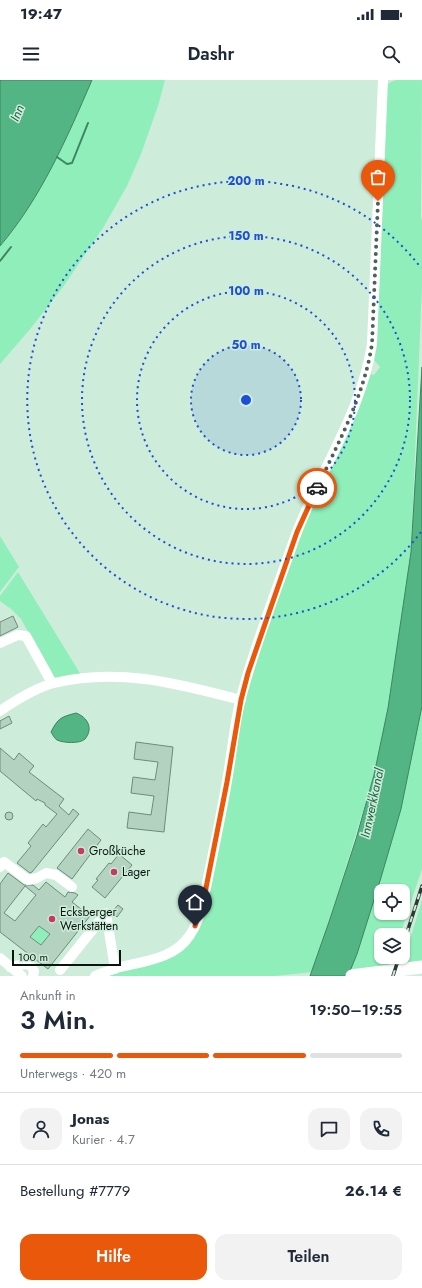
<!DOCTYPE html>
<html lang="de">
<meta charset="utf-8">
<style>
:root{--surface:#fff;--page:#f2f2f3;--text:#1f2937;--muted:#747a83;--line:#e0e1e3;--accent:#ea580c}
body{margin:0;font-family:Jost,sans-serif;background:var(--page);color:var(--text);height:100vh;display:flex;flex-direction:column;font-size:15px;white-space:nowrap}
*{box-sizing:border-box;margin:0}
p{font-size:13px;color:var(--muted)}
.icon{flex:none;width:22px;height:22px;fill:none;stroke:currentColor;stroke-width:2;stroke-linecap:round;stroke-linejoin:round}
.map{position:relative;height:896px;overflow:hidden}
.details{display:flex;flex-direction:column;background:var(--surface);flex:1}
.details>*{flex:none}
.fabs{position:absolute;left:374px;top:804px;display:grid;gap:8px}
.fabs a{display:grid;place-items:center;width:36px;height:36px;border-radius:8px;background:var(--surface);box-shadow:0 1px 3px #0004;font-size:20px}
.scale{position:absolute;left:12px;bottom:10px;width:109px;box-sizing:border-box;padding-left:4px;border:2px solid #0a150f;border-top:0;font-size:11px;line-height:14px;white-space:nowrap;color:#0a150f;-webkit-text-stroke:3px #cdedda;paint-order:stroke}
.pin{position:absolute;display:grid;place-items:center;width:34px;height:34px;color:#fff;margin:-41px -17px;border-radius:50% 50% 50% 0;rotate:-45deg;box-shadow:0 0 4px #0007}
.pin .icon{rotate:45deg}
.courier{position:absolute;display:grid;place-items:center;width:40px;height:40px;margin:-20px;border:3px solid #ea580c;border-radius:50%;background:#fff;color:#222;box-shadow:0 1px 5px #0007}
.headline em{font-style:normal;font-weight:600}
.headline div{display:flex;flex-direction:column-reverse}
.headline{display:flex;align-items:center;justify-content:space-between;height:68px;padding:0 20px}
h1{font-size:26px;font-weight:600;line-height:30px}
.bar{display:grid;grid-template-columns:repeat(4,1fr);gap:6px 4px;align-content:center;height:48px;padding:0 20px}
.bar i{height:5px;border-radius:3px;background:var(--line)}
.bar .current{background:var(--accent)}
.bar p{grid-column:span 4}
.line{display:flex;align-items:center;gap:10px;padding:0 20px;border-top:1px solid var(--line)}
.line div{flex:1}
.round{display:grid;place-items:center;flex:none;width:42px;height:42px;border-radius:12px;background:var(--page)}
.cta{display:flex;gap:8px;margin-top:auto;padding:8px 20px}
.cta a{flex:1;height:46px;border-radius:12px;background:var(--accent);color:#fff;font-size:16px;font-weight:600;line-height:46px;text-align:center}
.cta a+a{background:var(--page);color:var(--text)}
.status{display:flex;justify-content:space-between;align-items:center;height:28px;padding:0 20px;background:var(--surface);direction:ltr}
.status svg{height:11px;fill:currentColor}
header{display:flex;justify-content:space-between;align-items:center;height:52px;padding:0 20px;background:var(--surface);font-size:18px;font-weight:600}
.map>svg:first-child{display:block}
.green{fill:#90eebb;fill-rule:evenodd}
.water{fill:#52b583;stroke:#3c8560}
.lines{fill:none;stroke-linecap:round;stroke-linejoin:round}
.stream{stroke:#3c8560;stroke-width:2}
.building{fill:#b3d3c0;stroke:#6e8b7a;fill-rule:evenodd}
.minor{stroke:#fff;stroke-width:10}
.major{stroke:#fff;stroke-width:13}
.rail-casing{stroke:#2b3a32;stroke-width:3.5}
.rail{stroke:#cdedda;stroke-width:2;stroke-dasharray:6;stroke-linecap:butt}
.done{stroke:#4e6156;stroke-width:4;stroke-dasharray:0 7.2}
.route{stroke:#ea580c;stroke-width:5}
.ring{fill:none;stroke:#1d4ed8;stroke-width:2;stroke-dasharray:2 4}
.poi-dot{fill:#c8395f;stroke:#cdedda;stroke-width:1.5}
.labels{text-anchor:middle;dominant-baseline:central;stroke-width:3;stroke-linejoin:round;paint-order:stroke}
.poi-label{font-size:12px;fill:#0a150f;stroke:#cdedda;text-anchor:start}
.water-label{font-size:13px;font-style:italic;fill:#1c6443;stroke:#cdedda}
.centre{fill:#1d4ed8;stroke:#cdedda;stroke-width:2}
.ring-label{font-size:12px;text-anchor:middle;font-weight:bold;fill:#1d4ed8;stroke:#cdedda;stroke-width:3;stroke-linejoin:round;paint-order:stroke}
</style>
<div class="status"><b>19:47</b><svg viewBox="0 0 49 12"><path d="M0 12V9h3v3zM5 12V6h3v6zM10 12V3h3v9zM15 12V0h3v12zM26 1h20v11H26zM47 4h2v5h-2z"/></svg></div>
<header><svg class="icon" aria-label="menu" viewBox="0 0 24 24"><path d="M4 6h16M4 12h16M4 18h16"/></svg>Dashr<svg class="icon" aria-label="search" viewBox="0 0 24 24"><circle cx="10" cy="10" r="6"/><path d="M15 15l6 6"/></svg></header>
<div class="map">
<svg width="422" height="896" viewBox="0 0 422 896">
<rect width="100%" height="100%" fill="#cdedda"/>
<path class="green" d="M92,0H165L158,26L141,74L127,106L103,148L63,207L31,248L0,284V166C42,117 66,58 92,0Z
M396,0H422L421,138L422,140V206L411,472L399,558L388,628L374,695L330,839L312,892L275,896H108C128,888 150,889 168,878C178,873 186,863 194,855L243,624L250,597L300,454L369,295L371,294L374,295L380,287L374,280V275L385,8L389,3Z
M0,456L19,487L0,512Z
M18,492L81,595L55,601L21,539L11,529L0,521V516Z
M422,626V789L400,855H381V877H392L390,885L351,889L380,801L401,729ZM381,811H403V833H381Z
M422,820V883L402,886Z
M39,846L50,854L41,865L28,855Z"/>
<path class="water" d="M0,0H92C67,58 41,118 0,166Z
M422,287V626L401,729L380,801L357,874L348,896H310L330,839L356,759L374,695L388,628L411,472Z
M76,633C87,637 94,648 85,659C80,664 63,663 57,660C54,658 53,655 51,652C58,638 61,637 76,633Z"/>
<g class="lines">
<path class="stream" d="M57,77L67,84L72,83L88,43
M0,181L11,167"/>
</g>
<path class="building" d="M13,536L18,547L0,556V542Z
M9,636L12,643L0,649V641Z
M136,662L173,667L164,752L127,748L129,732L151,735L154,716L131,713L133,697L155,700L158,682L134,679Z
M0,668L14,680L19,673L34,686L29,692L64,719L59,726L69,735L73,729L79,734L32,792L30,793L17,783L31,766L28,763L43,744L46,747L57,734L45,725V723L37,719L36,721L0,691Z
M5 736a4 4 0 1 1 8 0a4 4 0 1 1-8 0Z
M88,749L101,760L72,799L57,788Z
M119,774L132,785L105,818L92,807L98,800L96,799L109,783L111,784Z
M8,793L24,805H33L39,810L46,802L65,817L68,812L75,813L78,815L72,822L90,836L48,889L0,852V804ZM25,806L36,815L15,841L4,833ZM39,846L50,854L41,865L30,857Z
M118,825L123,829L117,837L112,832Z"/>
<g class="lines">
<path class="minor" d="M0,563L18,555L26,556L52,603
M0,631C16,620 35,608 54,603C118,587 179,604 241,620
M0,787L4,782L28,800L37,798L46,793L56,795L72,807
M106,833L115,889
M0,878L22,896
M10,887L25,884L30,885L34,891L33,896
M60,890L106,833
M95,896C102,893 109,891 116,888C142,881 174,880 190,855C197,845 200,834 203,823C211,782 220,742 227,701C232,674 234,645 241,618C255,564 276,512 294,460C318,393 361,335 372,264L383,0"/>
<path class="major" d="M352,896L422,887"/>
<g class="rail-casing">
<path id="rail" d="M403,865L422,806
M393,896L399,877"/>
</g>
<use href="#rail" class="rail"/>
</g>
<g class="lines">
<path class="done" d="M317,408C339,361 364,316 372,264L378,121"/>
<path class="route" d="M195,846L203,823L227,702L241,620L248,593L297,452L317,408"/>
</g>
<circle cx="246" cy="320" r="55" fill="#1d4ed8" fill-opacity=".12"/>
<g class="ring">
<circle cx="246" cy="320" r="55"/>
<circle cx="246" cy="320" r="109"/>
<circle cx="246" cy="320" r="164"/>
<path d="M421 452A219 219 0 1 1 421 188"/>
</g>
<g class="poi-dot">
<circle cx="81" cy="771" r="4"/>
<circle cx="114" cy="792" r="4"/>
<circle cx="52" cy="839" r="4"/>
</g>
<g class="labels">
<g class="poi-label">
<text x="89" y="771">Großküche</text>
<text x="122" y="792">Lager</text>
<text x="60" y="832">Ecksberger<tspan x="60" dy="14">Werkstätten</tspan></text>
</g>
<g class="water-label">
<text transform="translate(17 33) rotate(-67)">Inn</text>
<text transform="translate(372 723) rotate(-78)">Innwerkkanal</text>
</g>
</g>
<circle cx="246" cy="320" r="6" class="centre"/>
<g class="ring-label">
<text x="246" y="105">200 m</text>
<text x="246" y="160">150 m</text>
<text x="246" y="215">100 m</text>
<text x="246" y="269">50 m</text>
</g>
</svg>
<div class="fabs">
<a><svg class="icon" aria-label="locate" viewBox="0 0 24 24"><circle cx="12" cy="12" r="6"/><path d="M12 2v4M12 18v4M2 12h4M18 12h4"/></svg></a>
<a><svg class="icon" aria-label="layers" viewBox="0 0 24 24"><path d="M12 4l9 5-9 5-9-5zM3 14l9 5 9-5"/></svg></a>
</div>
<div class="scale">100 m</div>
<div class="pin" style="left:378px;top:121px;background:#ea580c"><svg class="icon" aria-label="bag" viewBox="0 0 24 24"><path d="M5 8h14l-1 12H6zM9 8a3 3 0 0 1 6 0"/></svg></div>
<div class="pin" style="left:195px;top:846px;background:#1f2937"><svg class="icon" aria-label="home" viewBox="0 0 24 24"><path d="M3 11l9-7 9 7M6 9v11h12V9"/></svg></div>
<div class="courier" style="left:317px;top:408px"><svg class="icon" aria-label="car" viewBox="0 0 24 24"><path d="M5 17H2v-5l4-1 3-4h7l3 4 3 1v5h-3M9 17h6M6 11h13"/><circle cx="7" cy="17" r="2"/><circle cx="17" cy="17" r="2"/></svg></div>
</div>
<section class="details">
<div class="headline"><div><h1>3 Min.</h1><p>Ankunft in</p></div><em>19:50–19:55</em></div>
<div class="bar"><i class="current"></i><i class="current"></i><i class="current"></i><i></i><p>Unterwegs · 420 m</p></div>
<div class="line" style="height:72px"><a class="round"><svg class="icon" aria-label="person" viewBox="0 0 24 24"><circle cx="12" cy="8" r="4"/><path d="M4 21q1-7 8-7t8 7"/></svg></a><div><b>Jonas</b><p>Kurier · 4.7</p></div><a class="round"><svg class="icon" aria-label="chat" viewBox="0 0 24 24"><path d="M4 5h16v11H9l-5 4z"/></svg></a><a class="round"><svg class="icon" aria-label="phone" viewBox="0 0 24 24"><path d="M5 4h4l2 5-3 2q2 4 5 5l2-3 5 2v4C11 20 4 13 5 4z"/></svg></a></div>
<div class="line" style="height:52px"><div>Bestellung #7779</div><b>26.14 €</b></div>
<div class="cta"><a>Hilfe</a><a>Teilen</a></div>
</section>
